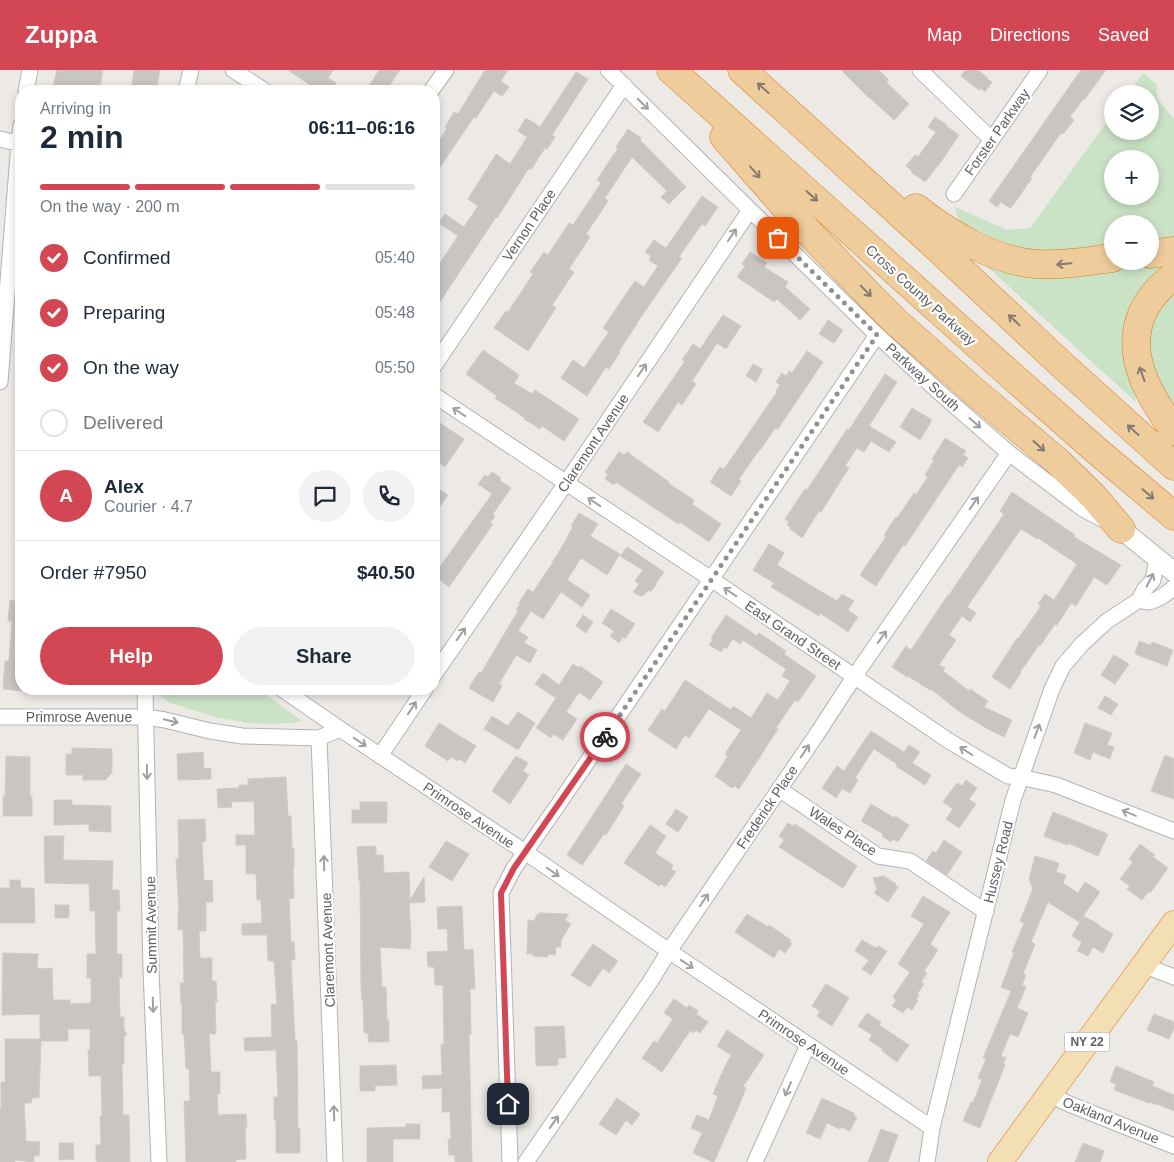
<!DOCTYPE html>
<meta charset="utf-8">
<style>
:root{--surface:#fff;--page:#f2f2f3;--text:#1f2937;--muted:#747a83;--line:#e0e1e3;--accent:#d24753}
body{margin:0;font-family:Arial,sans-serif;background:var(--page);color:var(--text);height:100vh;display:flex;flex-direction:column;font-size:19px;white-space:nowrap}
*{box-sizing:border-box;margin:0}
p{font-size:16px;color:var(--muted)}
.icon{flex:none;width:28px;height:28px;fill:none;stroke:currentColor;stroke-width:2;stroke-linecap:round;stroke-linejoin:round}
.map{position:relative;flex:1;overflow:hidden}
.panel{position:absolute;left:15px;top:15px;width:425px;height:610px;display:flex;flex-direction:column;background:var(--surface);border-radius:20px;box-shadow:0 2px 8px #0003}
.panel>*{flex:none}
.fabs{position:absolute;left:1104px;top:15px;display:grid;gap:10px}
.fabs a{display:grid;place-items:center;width:55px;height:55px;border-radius:50%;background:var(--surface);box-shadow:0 2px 8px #0003;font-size:25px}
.pin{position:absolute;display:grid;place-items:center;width:42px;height:42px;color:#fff;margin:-21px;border-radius:10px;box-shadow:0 2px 8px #0006}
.courier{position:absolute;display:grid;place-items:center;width:50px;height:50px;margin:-25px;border:4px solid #d24753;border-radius:50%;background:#fff;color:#222;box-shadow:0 1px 6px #0007}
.overview em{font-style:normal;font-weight:700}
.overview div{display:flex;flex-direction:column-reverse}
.overview{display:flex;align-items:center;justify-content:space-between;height:85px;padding:0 25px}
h1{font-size:32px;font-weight:700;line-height:38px}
.bar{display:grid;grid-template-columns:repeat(4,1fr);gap:8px 5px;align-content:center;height:60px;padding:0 25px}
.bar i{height:6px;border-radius:4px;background:var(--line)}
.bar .selected{background:var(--accent)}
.bar p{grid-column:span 4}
.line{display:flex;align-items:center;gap:12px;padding:0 25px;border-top:1px solid var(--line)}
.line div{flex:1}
.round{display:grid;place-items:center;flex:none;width:52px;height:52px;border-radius:26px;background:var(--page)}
ol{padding:0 25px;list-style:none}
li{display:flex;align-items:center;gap:15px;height:55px}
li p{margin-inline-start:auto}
li .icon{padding:5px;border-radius:50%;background:var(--accent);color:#fff;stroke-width:4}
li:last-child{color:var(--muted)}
li i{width:28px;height:28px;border:2px solid var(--line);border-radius:50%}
.primary-button{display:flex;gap:10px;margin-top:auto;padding:10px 25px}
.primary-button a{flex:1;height:58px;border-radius:30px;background:var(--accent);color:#fff;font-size:20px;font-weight:700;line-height:58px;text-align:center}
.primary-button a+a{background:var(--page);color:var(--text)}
header{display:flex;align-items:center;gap:30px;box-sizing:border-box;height:70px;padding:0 25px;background:var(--accent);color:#fff}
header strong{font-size:24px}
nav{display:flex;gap:28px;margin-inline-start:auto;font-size:18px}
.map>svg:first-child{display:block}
.green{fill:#cae2c5;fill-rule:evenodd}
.building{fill:#c9c5c2;stroke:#d1cbc5}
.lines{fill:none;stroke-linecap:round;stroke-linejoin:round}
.minor-casing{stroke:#b1b3b6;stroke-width:17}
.tertiary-casing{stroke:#b1b3b6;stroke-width:21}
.primary-casing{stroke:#dfac6d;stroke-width:26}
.motorway-casing{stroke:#d57e1e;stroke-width:29}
.minor{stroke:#fff;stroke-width:15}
.tertiary{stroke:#fff;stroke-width:19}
.primary{stroke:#f4dfb4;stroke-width:24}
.motorway{stroke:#efcc9b;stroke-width:28}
.oneway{stroke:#827c72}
.oneway2{stroke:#9ea0a2}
.done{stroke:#8f9192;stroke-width:5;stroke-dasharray:0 9}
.route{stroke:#d24753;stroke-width:6}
.labels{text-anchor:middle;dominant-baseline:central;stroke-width:4.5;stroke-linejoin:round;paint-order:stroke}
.shield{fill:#fff;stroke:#8e9092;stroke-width:1}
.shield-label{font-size:12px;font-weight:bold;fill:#5d6164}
.street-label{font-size:14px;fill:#5d6164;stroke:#fff}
</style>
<header>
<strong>Zuppa</strong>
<nav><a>Map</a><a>Directions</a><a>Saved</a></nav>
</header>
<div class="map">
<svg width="1174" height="1092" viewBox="0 0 1174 1092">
<rect width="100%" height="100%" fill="#edeae6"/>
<path class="green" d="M1143,3L1156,14L1158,30L1174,49V168L1150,171V154H1112V175C1087,178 1060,184 1035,181C1008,177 983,163 959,151L955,137L1007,160L1030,158L1112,45V61H1150V24H1128ZM1112,89H1150V126H1112Z
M973,184L1057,203L1148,191L1169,195L1153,205L1141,219L1132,312L1136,332Z
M1174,222V340L1158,317L1148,276L1149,261L1159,236Z
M157,619H258L302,651L300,652L276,654L251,653L218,648L170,633L158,624Z"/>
<path class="building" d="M57,0H103L99,21H52Z
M134,0H160L156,21H131Z
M288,0H333L328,8L336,13L331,21H319Z
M379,0H400L386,21H366Z
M485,0H508L501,11L509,17L502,26L494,21L476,48L474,47L434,106V80L447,58L445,57L454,42L458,44Z
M841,0H879L889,10L886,12L909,34L894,50L870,28H869Z
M965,0H978L988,8L987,9L992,12L985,22L980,18L979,20L961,6Z
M1081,0H1106L1084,30L1083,29L1070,47L1074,50L1063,64L1061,63L1030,107L1032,108L1014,134L1010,138L1001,132L997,137L989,131Z
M576,2L588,9L552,65L555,67L547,79L545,78L531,100L529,98L497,148L496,147L434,241V193L438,196L458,166L439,153L445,144L464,157L478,136L468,129L496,84L510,94L527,67L518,61L526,48L540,57Z
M935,47L947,55L946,56L959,65L943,89L925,112L911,102L912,101L906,96L915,85L918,87L936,62L928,57Z
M628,59L641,68L640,70L686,117L669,134L661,127L667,121L632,87L605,128L608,131L586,164L590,167L569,199L574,202L552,235L556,238L528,281L494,258L506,241L508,242L533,204L530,202L544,182L548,185L569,153L573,155L601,113L597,110L618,78L616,77Z
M702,126L718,137L705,156L702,154L679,187L682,188L636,254H637L619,281L620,282L609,299L606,297L587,326L561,308L573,290L584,298L609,262L603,258L635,211L644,217L658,196L649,190L651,186L645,182L654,170L666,178Z
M750,182L767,193L764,197L788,212L785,217L810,239L800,250L777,229L774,232L737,207L745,196L742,194Z
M723,245L741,256L726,279L717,273L692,311L696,314L682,335L678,332L658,362L643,352L685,291L682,290L693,274L700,279Z
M828,250L843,260L834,273L819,264Z
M483,280L519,305L514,313L532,324L535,320L579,349L564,371L542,356L540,359L524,349L525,348L495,328L497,326L466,304Z
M807,281L823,292L778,359L775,358L761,379H760L739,409L741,411L731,426L710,412L720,397L724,399L777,322L776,321L780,315L776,312L782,303L786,306L789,301L792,303Z
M753,294L763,299L756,312L746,306Z
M885,304L897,312L869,356L896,372L889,382L871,371L864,382L857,378L845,396L849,398L821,442L819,441L802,468L790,459L791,457L787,455L789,452L785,449L805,419L807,420L847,359L849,360Z
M912,338L932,350L920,370L900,357Z
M434,349L464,369L445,397L434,389Z
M945,368L966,381L963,385L968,388L962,397L959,395L905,476L903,475L876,516L860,505L886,467L884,465L896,447L897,448L914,423L916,425L928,407L925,405L934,390L932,389Z
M619,382L624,385L627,382L669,412L668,413L694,430L692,434L721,454L709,472L680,452L678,454L616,412L614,415L605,409L608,404L605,402Z
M492,402L501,408L499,410L511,418L493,444L495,446L490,453L493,454L449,517L434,505L492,424L478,414L485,405L488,407Z
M434,416L448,425L440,436L434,432Z
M1012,422L1075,465L1074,467L1121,495L1107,515L1094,507L1076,536L1071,533L1057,555L1055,554L1040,576L1039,575L1020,602L1021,603L1010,619L992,607L1017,568L1018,569L1041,536L1038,534L1045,524L1054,530L1077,494L1038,468L1037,469L1021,459L987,508L967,537L976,543L970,552L962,546L949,565L956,570L939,595L945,598L943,601L969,621L970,619L988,631L984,637L1012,650L1004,667L988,659L957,640L931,619L930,620L908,606L907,607L892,597L906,576L911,580L948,525H949L1004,444L1000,441Z
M579,443L598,454L590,466L620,484L607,505L581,488L567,510L590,525L582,537L561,522L543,549L531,541L518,561L528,567L524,573L537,580L530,593L516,585L499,614L502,616L493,632L469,618L479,602L481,603L518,541L516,540L520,534L519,533L528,519L533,522L553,492V491L568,467H567L573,457L571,456Z
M769,474L784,483L777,495L837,531L842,524L854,531L848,540L858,547L848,562L820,543L819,546L771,517L774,513L753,500Z
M627,477L664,502L656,513L657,514L650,522L648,520L644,525L640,526L633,522L639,514L635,511L643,500L620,486Z
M10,530L21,531V621L3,619L5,591H9L12,551H8Z
M611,539L635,554L625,569L623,567L619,573L610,566L614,561L602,553Z
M583,545L593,552L586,563L576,556Z
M726,545L757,566L759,563L786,581L784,584L816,606L798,632L795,630L776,658L778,659L739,719L734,716L732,718L715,706L728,686L725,684L741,660L709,639L689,668L685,665L676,679L648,660L662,639L665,641L685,610L731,640L733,636L751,648L767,623L778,630L790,611L782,606L786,599L743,570L740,574L733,569L726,579L724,577L721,582L709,575L713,570L711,568Z
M1139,571L1151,575L1152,572L1173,580L1167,596L1135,584Z
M1114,585L1129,594L1115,614L1101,605Z
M573,594L579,598L580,596L603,612L590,630L579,622L566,642L577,649L563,670L553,664L551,668L536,658L556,628L535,614L543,603L559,615Z
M1105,626L1118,634L1111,645L1098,638Z
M518,642L535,653L518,680L484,659L492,646L508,656Z
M439,653L476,676L465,693L460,689L458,691L451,687L448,691L425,676Z
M1085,653L1112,663L1107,675L1114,677L1110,689L1093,682L1090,690L1074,683Z
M871,661L904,682L909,675L920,682L912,693L931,705L925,715L896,696L897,694L874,679L855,708L858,710L850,723L842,719L836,728L822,718L837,696L844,701Z
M72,678L112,679V703L105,710H83V705H66V684H72Z
M203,682L204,699L211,698V709L178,710L177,684Z
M1165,685L1174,689V729L1151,721Z
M6,686L30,687V726H32V746H3V726H5Z
M516,686L528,693L523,701L529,705L510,734L492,721Z
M626,694L641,704L621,734L624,736L606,765L604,764L582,795L567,785Z
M286,707L288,746H291L292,778H294V798H293L294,828L289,829L291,872H294L295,890H291L295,971H297L298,1059H300V1083H276V1050H274V1027H278L276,980L245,981L244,968L272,967L271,934H277L274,891H268L267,865H242V854L262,853L261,830H257L256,804H246V775H236V765H255L254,731L231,732L232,737L218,738L217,719L239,718V715H248V709Z
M966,710L977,718L969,729L976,734L959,758L946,749L953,739L943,732L957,713L962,716Z
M54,730H72V735L111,736V762L89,761V754L54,755Z
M360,732H387V753H352V740H360Z
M871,734L894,748L895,746L909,755L898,772L893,769L891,772L882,766L883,764L861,751Z
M676,739L688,747L678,762L666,754Z
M1053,742L1108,764L1098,786L1068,773L1067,775L1044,766Z
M205,749L206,771L202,772L204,811L212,810L213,832H206V861H199L200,888H212V911H216L217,932H215L216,964H209L211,1002H220V1024H217L218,1045L246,1044L247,1057H245L246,1089L236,1090V1092H186L184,1031H189L190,1030L189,998L186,999L184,964H182V934H181L180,913H184L183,860H178V842H179L176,789H179L178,750Z
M788,753L793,756L795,754L857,796L843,818L779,777L784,770L779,766Z
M650,755L666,766L655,783L673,795L671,799L676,802L665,817L661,814L659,816L624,793Z
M44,766H64L63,790L113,791L112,820H119L120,841H117V884H122V908H119L120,947H124V960L127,964L124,967V994H122L123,1045H129L130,1092H97V1091H96V1075H101L100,1046H102L101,1006H89L88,980H90V959H68V971H41L39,1028H32L31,1033H24L26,1071L40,1072L39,1086L34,1085V1092L15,1090V1092H0V1038H1V1012H5V969H40V944L2,945L3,883L38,884L37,899L52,898L53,930H70V934L91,933V908H87V884H96L95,841H90L89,814L45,813Z
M944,770L962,782L947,805L926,791L933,781L936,783Z
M446,771L469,784L452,811L429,797Z
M1140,774L1155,785L1153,787L1168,798L1150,823L1148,822L1142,830L1127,819L1130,816L1120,809L1133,792L1129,789Z
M376,776V785H383L384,803L409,802L410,830L424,807L425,832L409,833L411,866L410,879L380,877L382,917H386L387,950H389V972H368V963H364L363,930H362L361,918L360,811H359L357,777Z
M1035,786L1059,793L1056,802L1066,805L1063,813L1078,823L1085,812L1100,822L1083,846L1098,854L1099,856L1113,864L1103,883L1093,877L1088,886L1077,881L1082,872L1072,866L1083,846L1079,852L1048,832L1031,872L1035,874L1023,904L1026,905L1022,915L1026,917L1017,938L1028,943L1018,967L1010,964L1001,986L1006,988L1003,994L1005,995L980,1058L963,1051L971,1032L973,1033L982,1010L978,1008L986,989L983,988L1011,921L1001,917L1014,883L1012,882L1024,853L1020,851L1033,819L1029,810Z
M884,806L896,814L895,815L898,817L888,832L874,823L877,819L873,808Z
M10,810H20L21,818H34L35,853H0V818H10Z
M923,826L950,842L930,874L938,880L924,901L927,903L921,912L924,914L917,924L919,925L916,930L918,931L912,940L907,937L903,943L892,936L896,930L893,927L910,902L898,894L924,854L911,846Z
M55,835H69V848H55Z
M462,836L464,880L473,879L475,919H470L471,964H469L472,1092H455V1085H449L448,1070L451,1069L450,1042H442V1018L423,1019L422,1006L442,1005L441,974H444L443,915H435L434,897H428L427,882L448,881L447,859H438L437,837Z
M540,843L569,844L565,850L571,854L561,870V877H556L555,885L548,884V887L533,886V884H527L528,850L534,851L537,845Z
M747,844L768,857L769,855L791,870L789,872L792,873L785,883L779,879L774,888L735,862Z
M862,870L876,878L878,876L887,881L871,905L862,899L869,890L855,881Z
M593,874L618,891L609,903L603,898L590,917L571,905Z
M826,914L849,928L832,956L817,946L820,941L812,936Z
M674,929L687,938L689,935L698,941L696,944L708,952L700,963L696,960L693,963L690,961L662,1002L642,988L654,971L657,973L673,949L664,943Z
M867,943L881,952L879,955L909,975L897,992L882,981L883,979L869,970L872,965L858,956Z
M1154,944L1174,952V958L1169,969L1147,960Z
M564,956L566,988H558V995L536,996L535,957Z
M727,960L764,985L743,1017L746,1018L738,1038L714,1092H713L693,1083L702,1063L691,1058L697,1045L709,1050L718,1026L713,1024L721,1005L731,985L717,976Z
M396,995L397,1015L375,1016V1021H360V996Z
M1116,996L1154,1012L1152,1016L1174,1025V1041L1157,1034V1035L1150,1032L1149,1033L1114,1020L1116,1014L1110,1012Z
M617,1028L640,1044L632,1055L626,1050L616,1065L599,1054Z
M822,1028L854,1043L853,1045L857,1047L850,1061L841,1057L840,1059L827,1053L820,1069L806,1063Z
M406,1054H420V1069H393V1092H367V1058L406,1057Z
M881,1059L898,1065L888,1092H868Z
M59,1073H73L74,1089L59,1090Z
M1083,1073L1104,1081L1100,1092H1075Z"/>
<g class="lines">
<g class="minor-casing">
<path id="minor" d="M233,0L265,21
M608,0L877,265L940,323L1009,383L1083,439L1106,451
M920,0L991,69
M26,21L30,0
M186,21L191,0
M431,21L446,0
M0,69L21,74
M954,124L1040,0
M434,296L624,15
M0,312L19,73L21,55
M434,325L711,509L949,671L1008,706L1020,707L1056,715L1174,761
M1139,530C1142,531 1145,532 1148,532C1157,531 1168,523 1174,517
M434,605L566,413L750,140
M145,619L151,900L159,1092
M282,619L340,659
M0,647H146L165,650L210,661L242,666L319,668L340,659L525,782L669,881L932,1058
M319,668L335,1092
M380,686L425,619
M779,719L878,786L910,791L986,842
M1143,895L1174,907
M1048,1024L1069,1034L1174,1076
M510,1092L501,823L514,798L558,735L877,265
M526,1092L650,912L669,881L817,664L854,607L1009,383
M755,1092L808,975
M927,1092L932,1058L1013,730L1052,619L1063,596L1082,574L1107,551L1139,530L1144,520L1153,510L1157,488"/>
</g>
<g class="tertiary-casing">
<path id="tertiary" d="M1121,459L1174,502"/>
</g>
<g class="primary-casing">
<path id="primary" d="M1000,1092L1174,853"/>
</g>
<g class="motorway-casing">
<path id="motorway" d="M671,0L1013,307L1097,381L1174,446
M742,0L932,173L1060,293L1174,396
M724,67L795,148L879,235L894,250L975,322L1056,390L1094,427L1121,459
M916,138C949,164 994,191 1036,194C1061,196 1088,191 1112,188
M1150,184L1174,181
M1174,206C1160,216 1149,228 1142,244C1124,287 1151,327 1174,361"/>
</g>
<use href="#minor" class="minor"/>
<use href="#tertiary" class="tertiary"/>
<use href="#primary" class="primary"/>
<use href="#motorway" class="motorway"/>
</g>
<defs><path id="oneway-shaft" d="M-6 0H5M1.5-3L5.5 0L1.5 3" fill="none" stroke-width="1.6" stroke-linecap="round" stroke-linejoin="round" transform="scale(1.25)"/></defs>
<g class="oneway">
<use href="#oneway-shaft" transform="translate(763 18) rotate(-138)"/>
<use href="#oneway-shaft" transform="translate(755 102) rotate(49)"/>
<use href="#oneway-shaft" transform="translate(812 126) rotate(42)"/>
<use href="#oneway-shaft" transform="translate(1064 194) rotate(175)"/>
<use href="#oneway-shaft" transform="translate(866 221) rotate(46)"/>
<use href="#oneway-shaft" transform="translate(1014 250) rotate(-137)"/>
<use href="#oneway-shaft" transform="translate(1142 304) rotate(-110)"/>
<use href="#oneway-shaft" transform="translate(1133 360) rotate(-138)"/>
<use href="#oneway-shaft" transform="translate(1039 376) rotate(42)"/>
<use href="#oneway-shaft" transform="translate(1148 424) rotate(41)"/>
</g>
<g class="oneway2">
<use href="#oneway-shaft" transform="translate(643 34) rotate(45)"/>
<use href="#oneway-shaft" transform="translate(732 165) rotate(-56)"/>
<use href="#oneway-shaft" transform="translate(642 300) rotate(-56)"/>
<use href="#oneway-shaft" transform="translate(459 342) rotate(-146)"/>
<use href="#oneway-shaft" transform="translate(975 353) rotate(41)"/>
<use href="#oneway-shaft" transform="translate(594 432) rotate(-146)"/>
<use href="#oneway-shaft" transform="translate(974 433) rotate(-55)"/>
<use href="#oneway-shaft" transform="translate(1150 510) rotate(-63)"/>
<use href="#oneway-shaft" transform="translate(730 522) rotate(-146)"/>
<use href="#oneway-shaft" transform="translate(461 564) rotate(-55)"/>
<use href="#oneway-shaft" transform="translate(882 567) rotate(-55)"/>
<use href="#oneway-shaft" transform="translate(412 638) rotate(-57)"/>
<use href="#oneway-shaft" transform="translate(171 651) rotate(13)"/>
<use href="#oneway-shaft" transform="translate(1037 661) rotate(-70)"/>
<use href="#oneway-shaft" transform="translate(360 672) rotate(34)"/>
<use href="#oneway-shaft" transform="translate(805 681) rotate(-56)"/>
<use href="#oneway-shaft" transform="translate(966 681) rotate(-148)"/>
<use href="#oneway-shaft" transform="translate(147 702) rotate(89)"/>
<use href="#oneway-shaft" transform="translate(1129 743) rotate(-158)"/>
<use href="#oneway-shaft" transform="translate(324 793) rotate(-92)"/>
<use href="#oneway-shaft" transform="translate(553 802) rotate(35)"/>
<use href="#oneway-shaft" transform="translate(704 830) rotate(-56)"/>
<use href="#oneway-shaft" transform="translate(687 894) rotate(34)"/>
<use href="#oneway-shaft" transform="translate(153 935) rotate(88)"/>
<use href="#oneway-shaft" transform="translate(788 1019) rotate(114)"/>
<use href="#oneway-shaft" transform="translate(334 1043) rotate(-92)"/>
<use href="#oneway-shaft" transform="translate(554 1052) rotate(-55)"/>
</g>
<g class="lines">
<path class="done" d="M605,667L877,265L778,168"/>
<path class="route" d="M508,1034L501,823L514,798L605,667"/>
</g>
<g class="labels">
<rect class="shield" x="1064.5" y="962.5" width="45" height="19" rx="4"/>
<g class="shield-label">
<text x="1087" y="972">NY 22</text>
</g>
<g class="street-label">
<text transform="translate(997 62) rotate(-55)">Forster Parkway</text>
<text transform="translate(529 155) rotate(-56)">Vernon Place</text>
<text transform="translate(921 225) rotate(42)">Cross County Parkway</text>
<text transform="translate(923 307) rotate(42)">Parkway South</text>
<text transform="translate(593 373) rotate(-56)">Claremont Avenue</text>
<text transform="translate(793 565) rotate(34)">East Grand Street</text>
<text x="79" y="647">Primrose Avenue</text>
<text transform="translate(767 737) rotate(-56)">Frederick Place</text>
<text transform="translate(469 745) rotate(34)">Primrose Avenue</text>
<text transform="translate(843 761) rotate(33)">Wales Place</text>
<text transform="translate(998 792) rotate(-76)">Hussey Road</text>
<text transform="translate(151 855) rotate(-91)">Summit Avenue</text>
<text transform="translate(328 880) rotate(-92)">Claremont Avenue</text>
<text transform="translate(804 972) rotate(34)">Primrose Avenue</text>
<text transform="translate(1111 1050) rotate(22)">Oakland Avenue</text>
</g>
</g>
</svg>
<div class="fabs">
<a><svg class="icon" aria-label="layers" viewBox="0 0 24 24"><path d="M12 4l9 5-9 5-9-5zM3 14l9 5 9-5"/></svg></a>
<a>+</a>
<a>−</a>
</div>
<div class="pin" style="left:778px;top:168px;background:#ea580c"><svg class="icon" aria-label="bag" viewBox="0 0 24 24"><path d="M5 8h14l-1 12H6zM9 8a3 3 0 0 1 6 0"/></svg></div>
<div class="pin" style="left:508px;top:1034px;background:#1f2937"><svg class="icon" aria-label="home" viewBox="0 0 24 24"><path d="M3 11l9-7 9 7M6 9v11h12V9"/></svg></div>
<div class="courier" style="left:605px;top:667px"><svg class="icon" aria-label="bike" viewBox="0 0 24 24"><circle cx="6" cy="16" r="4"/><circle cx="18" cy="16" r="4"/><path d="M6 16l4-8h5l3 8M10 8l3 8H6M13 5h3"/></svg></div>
<section class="panel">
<div class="overview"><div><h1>2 min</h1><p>Arriving in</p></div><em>06:11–06:16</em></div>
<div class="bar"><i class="selected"></i><i class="selected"></i><i class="selected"></i><i></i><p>On the way · 200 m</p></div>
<ol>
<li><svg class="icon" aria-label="check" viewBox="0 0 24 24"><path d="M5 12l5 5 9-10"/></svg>Confirmed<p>05:40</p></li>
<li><svg class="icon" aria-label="check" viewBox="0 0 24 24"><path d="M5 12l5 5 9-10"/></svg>Preparing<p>05:48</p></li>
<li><svg class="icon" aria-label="check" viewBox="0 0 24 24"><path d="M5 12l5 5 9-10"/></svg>On the way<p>05:50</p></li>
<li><i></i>Delivered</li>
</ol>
<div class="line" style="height:90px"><b class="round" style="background:var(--accent);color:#fff">A</b><div><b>Alex</b><p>Courier · 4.7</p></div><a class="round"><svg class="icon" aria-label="chat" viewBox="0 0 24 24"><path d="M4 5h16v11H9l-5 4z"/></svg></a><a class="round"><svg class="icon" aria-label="phone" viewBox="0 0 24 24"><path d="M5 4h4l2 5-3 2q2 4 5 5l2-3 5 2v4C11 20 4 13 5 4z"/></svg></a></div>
<div class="line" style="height:65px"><div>Order #7950</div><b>$40.50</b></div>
<div class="primary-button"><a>Help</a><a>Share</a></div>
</section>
</div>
